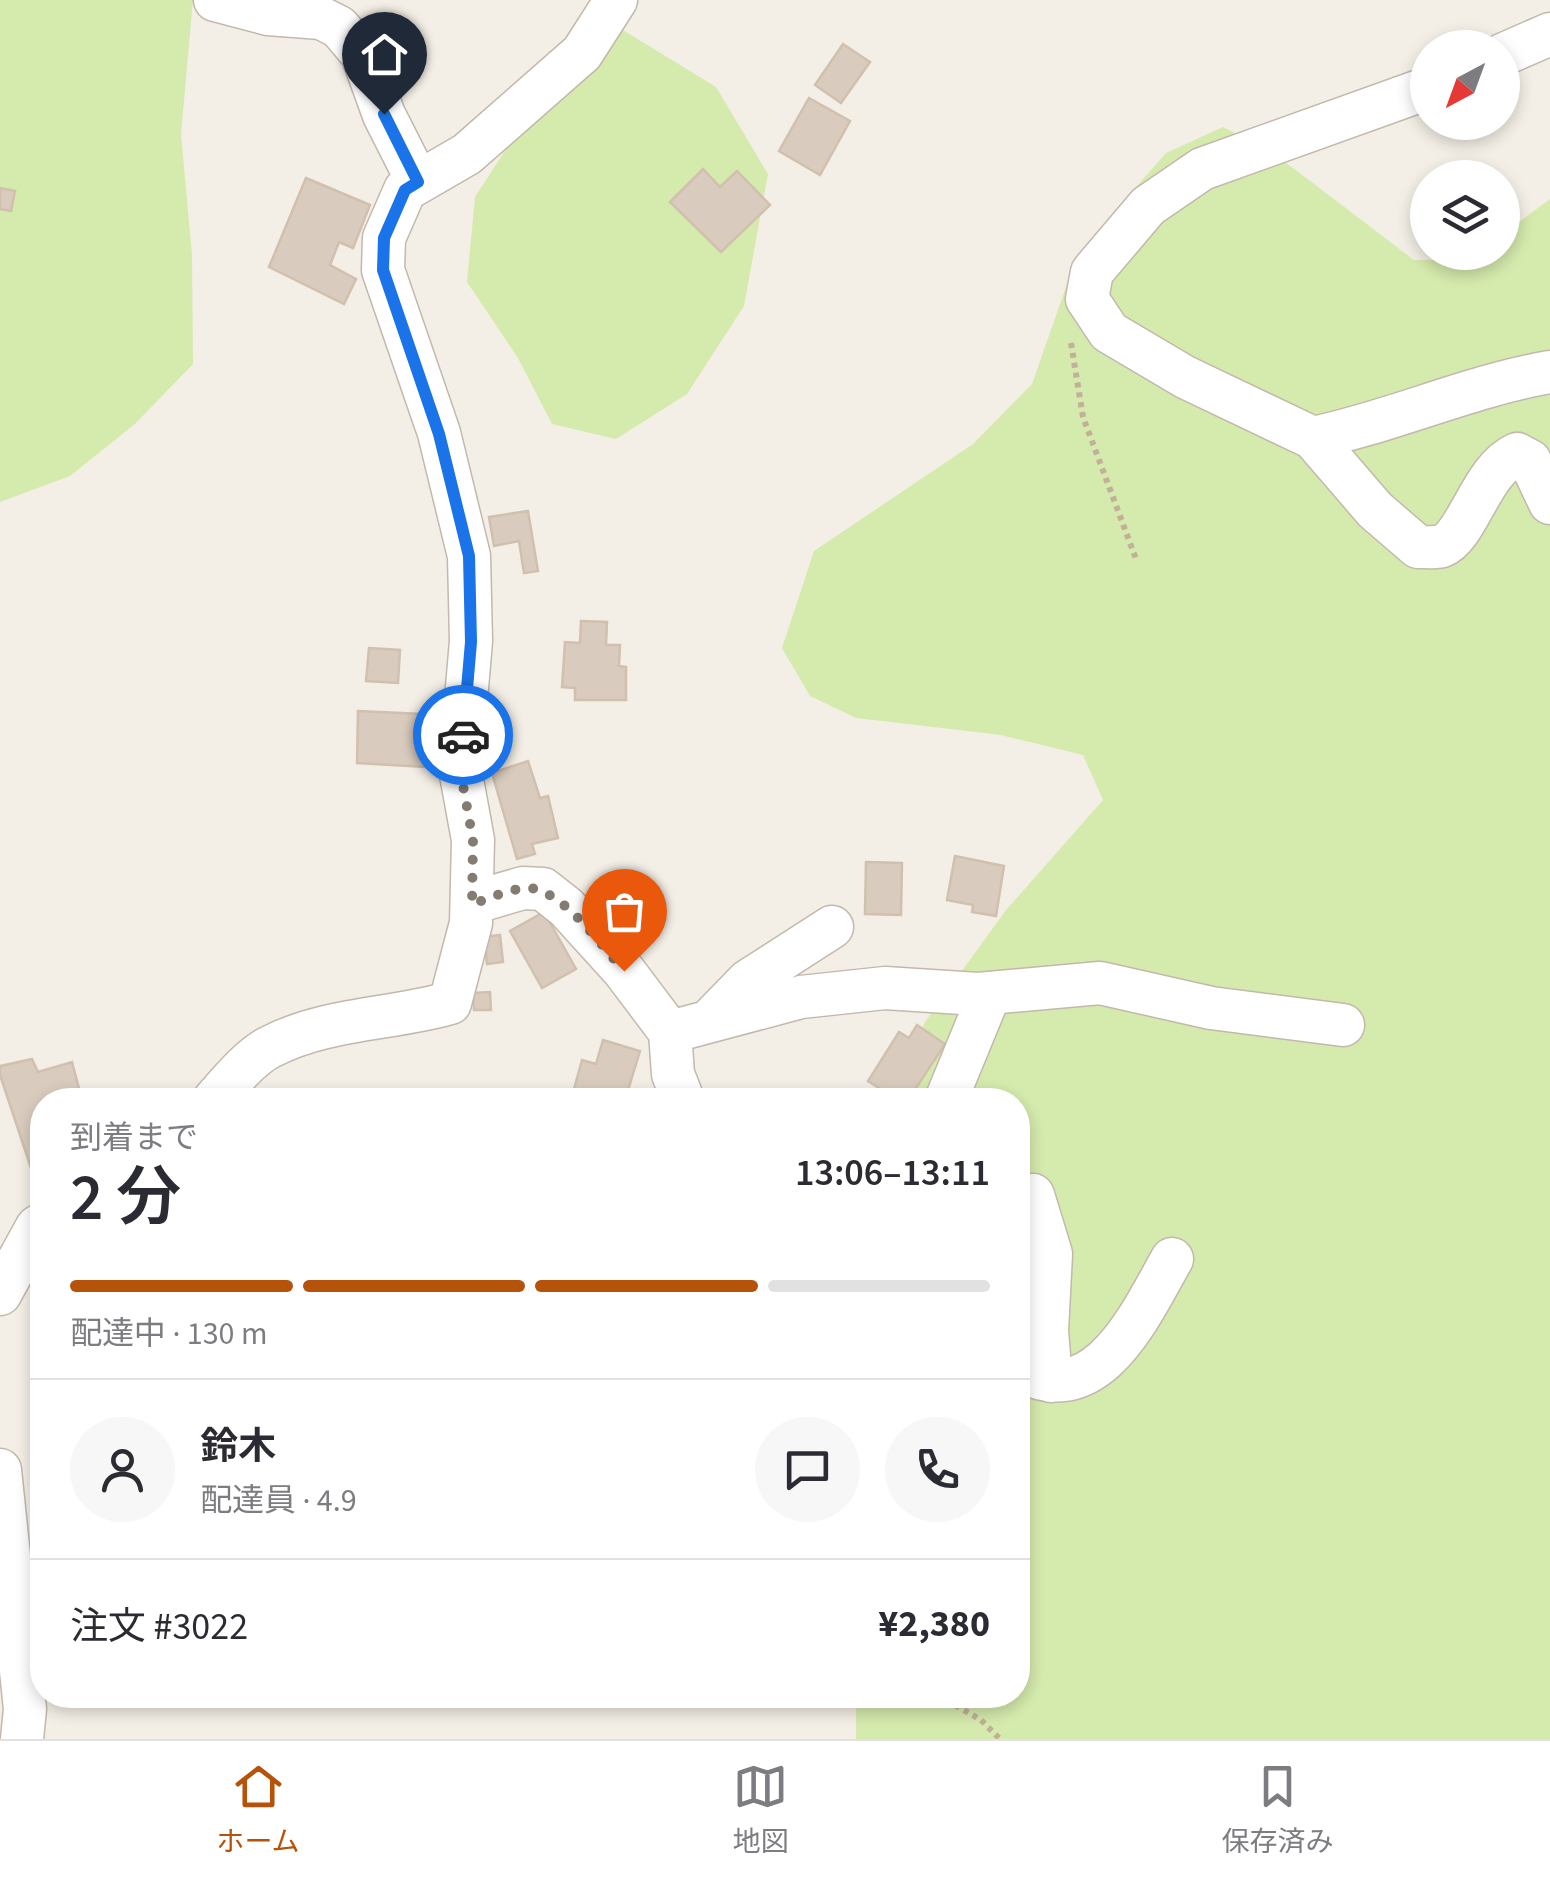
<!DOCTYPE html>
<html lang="ja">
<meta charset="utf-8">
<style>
:root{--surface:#fff;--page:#f7f7f7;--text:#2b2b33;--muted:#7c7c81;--line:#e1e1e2;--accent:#b45309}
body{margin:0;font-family:"Source Sans 3","Noto Sans JP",sans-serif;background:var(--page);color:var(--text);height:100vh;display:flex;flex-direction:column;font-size:38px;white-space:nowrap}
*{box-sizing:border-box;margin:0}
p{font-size:32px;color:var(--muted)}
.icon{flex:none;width:55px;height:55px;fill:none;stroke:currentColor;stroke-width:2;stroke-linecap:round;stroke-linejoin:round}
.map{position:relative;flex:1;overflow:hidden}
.side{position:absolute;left:30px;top:1088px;width:1000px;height:620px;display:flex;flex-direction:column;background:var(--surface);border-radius:40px;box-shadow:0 5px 15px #0003}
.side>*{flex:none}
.needle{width:65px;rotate:221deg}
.controls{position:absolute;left:1410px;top:30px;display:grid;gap:20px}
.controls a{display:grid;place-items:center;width:110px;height:110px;border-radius:50%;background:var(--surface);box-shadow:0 5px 15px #0003;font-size:50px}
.pin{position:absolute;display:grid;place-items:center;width:85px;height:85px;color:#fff;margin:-102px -42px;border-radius:50% 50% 50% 0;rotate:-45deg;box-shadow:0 0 10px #0007}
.pin .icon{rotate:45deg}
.courier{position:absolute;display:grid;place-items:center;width:100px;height:100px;margin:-50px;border:8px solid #1a73e8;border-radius:50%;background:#fff;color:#222;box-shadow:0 2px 12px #0007}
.overview em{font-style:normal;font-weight:600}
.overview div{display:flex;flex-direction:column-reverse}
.overview{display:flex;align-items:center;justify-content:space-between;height:170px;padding:0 40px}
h1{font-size:65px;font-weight:600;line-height:75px}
.bar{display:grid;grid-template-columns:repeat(4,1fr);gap:15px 10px;align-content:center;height:120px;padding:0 40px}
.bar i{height:12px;border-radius:8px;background:var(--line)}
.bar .active{background:var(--accent)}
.bar p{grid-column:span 4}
.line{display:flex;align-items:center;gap:25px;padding:0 40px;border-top:2px solid var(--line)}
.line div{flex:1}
.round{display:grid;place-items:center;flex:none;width:105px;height:105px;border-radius:52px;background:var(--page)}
.menu{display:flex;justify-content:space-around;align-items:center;height:140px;border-top:2px solid var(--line);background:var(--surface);font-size:28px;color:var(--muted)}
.menu a{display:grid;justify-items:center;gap:5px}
.menu .active{color:var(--accent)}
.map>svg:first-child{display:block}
.green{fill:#d5eaad}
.building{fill:#d9ccbe;stroke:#d1c0ae;stroke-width:2.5}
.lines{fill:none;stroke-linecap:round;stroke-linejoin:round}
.minor-casing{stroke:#c3b8ac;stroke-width:45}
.path{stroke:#c2b099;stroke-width:6;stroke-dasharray:5 5;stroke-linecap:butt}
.minor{stroke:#fff;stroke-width:42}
.done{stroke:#847c73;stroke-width:10;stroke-dasharray:0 18}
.route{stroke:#1a73e8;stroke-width:12}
</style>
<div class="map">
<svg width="1550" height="1739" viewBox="0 0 1550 1739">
<rect width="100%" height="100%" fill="#f4efe6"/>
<path class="green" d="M0,0H193L181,134L192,255L193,364L135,424L70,476L0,502Z
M623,30L716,87L768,174L744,306L687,394L616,439L552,424L518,358L467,282L475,197L530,112Z
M1223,127L1272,152L1414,260H1467L1477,253L1502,252L1503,234L1550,199V1739H856V1695H1018V1100H893L925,1022L1006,910L1103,800L1083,755L1001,735L856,718L810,696L782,648L814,551L973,444L1032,384L1067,284L1113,213L1166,153Z"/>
<path class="building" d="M843,44L870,62L841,103L815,85Z
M809,98L850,121L820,175L779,151Z
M703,169L720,187L737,171L770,205L721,252L670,202Z
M306,178L370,205L353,248L339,242L330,265L356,279L344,304L269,267Z
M0,188L15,191L11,211L0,209Z
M528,511L538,571L524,573L519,541L494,546L489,517Z
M581,621L607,622L606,645H620L619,666L626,667V700H575V688L562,687L565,642L580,643Z
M369,648L400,650L398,683L366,681Z
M358,711L444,715L442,768L357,763Z
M528,761L540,798L548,796L558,838L532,844L535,854L517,859L492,773Z
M955,856L1004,866L996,916L972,912L973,905L947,900Z
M866,862L902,863L901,915L865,914Z
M544,912L576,969L542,988L510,931Z
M500,935L503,962L487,964L484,937Z
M490,992L491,1010H474L473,993Z
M917,1025L945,1044L908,1100H898L868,1081L899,1032L909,1038Z
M603,1040L640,1051L625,1100H571L582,1060L596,1064Z
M32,1059L38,1072L72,1062L82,1100H42V1175L34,1177L0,1075V1066Z"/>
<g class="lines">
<g class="minor-casing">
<path id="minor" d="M215,0L268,14L321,18L339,27L362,54L384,115L418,182
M1502,55L1550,34
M1428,88L1202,169L1148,206L1092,272L1087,299L1109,332L1185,377L1313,438L1375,510L1418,547C1425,547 1435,548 1442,546C1468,536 1481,470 1517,454L1530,461L1550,503
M1313,438C1394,421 1469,386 1550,372
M472,903L523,888L543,889L566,907L624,971L670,1032L673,1074L683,1100
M713,1017L748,981L832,927
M670,1032L801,997L885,988L978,994L1100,983L1211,1008L1343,1025
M214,1100C229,1083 250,1057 270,1047C326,1018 390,1020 450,1003L471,923L473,840L460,769L471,641L469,556L439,433L383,270L384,238L405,190L467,154L582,53L616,0
M946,1100L990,993
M1033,1195L1051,1254L1047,1331L1051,1381
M0,1294L37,1227L42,1224
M1018,1369C1097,1415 1141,1313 1172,1259
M0,1470L25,1709L22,1739"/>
</g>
<path class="path" d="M1071,343L1083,417L1136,559
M938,1695L981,1720L1000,1739"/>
<use href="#minor" class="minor"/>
</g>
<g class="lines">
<path class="done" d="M463,735L460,769L473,840L472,904C488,899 507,890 525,888C560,886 602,946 624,971"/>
<path class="route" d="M384,114L418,182L405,190L384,238L383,270L439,434L469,556L471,642L463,735"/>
</g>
</svg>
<div class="controls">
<a><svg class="needle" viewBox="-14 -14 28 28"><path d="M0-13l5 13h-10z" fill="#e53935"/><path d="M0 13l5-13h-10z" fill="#7c7c81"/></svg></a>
<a><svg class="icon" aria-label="layers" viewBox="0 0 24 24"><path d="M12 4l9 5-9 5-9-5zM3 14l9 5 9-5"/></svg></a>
</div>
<div class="pin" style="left:624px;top:971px;background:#ea580c"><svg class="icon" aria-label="bag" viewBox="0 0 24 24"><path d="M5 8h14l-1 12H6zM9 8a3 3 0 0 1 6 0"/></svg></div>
<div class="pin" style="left:384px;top:114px;background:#1f2937"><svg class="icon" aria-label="home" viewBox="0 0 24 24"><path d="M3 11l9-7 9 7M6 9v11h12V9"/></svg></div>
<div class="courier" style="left:463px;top:735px"><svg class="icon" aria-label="car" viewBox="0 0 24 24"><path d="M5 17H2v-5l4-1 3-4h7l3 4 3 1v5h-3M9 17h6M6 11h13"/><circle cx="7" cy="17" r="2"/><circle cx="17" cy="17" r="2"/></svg></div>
<section class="side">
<div class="overview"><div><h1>2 分</h1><p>到着まで</p></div><em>13:06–13:11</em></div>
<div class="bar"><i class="active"></i><i class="active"></i><i class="active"></i><i></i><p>配達中 · 130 m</p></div>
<div class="line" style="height:180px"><a class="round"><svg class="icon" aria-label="person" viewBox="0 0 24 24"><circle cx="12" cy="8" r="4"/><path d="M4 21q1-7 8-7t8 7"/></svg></a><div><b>鈴木</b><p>配達員 · 4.9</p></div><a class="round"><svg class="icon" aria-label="chat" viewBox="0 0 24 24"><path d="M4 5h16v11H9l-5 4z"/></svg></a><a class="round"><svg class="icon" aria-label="phone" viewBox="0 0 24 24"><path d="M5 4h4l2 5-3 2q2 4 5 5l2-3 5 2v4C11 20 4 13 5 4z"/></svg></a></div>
<div class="line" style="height:130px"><div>注文 #3022</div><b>¥2,380</b></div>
</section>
</div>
<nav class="menu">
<a class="active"><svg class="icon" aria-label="home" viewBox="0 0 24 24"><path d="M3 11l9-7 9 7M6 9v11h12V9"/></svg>ホーム</a>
<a><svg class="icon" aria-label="map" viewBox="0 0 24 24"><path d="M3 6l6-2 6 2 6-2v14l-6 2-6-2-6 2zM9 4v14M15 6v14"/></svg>地図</a>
<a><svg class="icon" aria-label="saved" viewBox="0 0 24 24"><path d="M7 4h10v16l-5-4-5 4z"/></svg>保存済み</a>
</nav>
